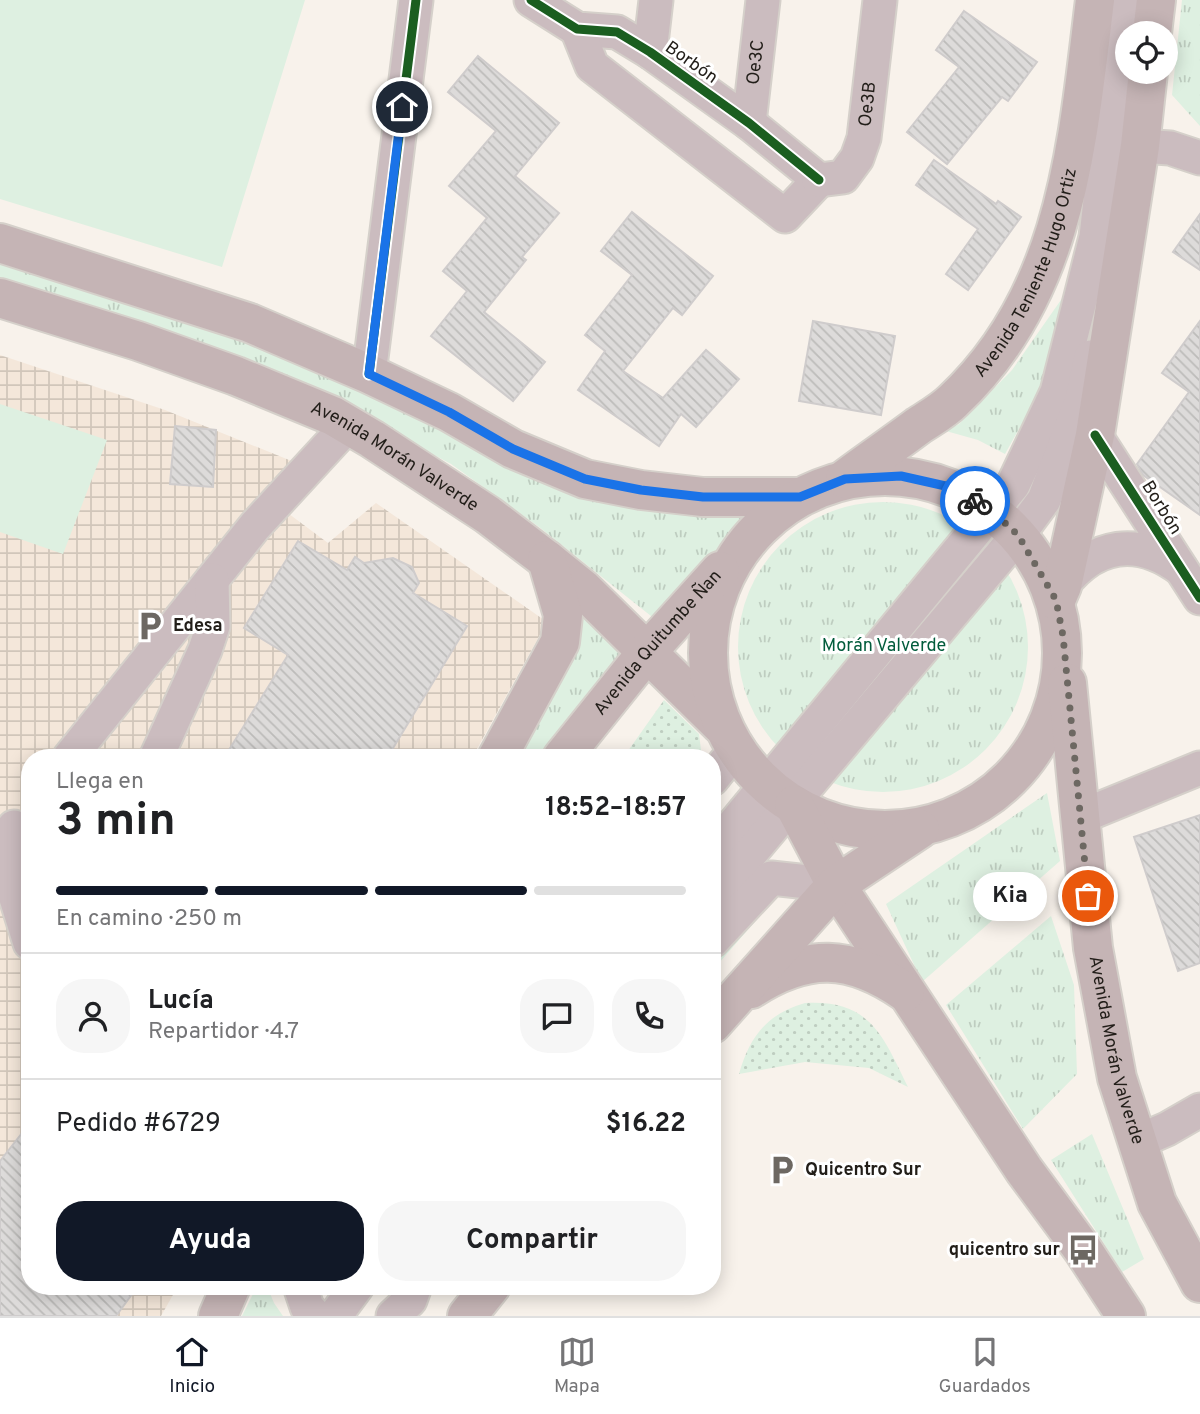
<!DOCTYPE html>
<html lang="es">
<meta charset="utf-8">
<style>
:root{--surface:#fff;--page:#f6f6f6;--text:#202124;--muted:#757577;--line:#e0e0e0;--accent:#111827}
body{margin:0;font-family:Overpass,sans-serif;background:var(--page);color:var(--text);height:100vh;display:flex;flex-direction:column;font-size:26px;white-space:nowrap}
*{box-sizing:border-box;margin:0}
p{font-size:23px;color:var(--muted)}
.icon{flex:none;width:38px;height:38px;fill:none;stroke:currentColor;stroke-width:2;stroke-linecap:round;stroke-linejoin:round}
.map{position:relative;flex:1;overflow:hidden}
.panel{position:absolute;left:21px;top:749px;width:700px;height:546px;display:flex;flex-direction:column;background:var(--surface);border-radius:28px;box-shadow:0 4px 18px #0003}
.panel>*{flex:none}
.buttons{position:absolute;left:1115px;top:21px;display:grid;gap:14px}
.buttons a{display:grid;place-items:center;width:63px;height:63px;border-radius:50%;background:var(--surface);box-shadow:0 4px 18px #0003;font-size:35px}
.pin{position:absolute;display:grid;place-items:center;width:60px;height:60px;color:#fff;margin:-30px;border:4px solid #fff;border-radius:50%;box-shadow:0 2px 7px #0007}
.courier{position:absolute;display:grid;place-items:center;width:70px;height:70px;margin:-35px;border:5px solid #1a73e8;border-radius:50%;background:#fff;color:#222;box-shadow:0 2px 9px #0007}
.bubble{position:absolute;height:49px;border-radius:24px;background:var(--surface);box-shadow:0 4px 18px #0003;font-size:23px;font-weight:700;line-height:49px;text-align:center}
.summary em{font-style:normal;font-weight:700}
.summary div{display:flex;flex-direction:column-reverse}
.summary{display:flex;align-items:center;justify-content:space-between;height:119px;padding:0 35px}
h1{font-size:46px;font-weight:700;line-height:52px}
.bar{display:grid;grid-template-columns:repeat(4,1fr);gap:10px 7px;align-content:center;height:84px;padding:0 35px}
.bar i{height:9px;border-radius:5px;background:var(--line)}
.bar .selected{background:var(--accent)}
.bar p{grid-column:span 4}
.line{display:flex;align-items:center;gap:18px;padding:0 35px;border-top:2px solid var(--line)}
.line div{flex:1}
.round{display:grid;place-items:center;flex:none;width:74px;height:74px;border-radius:28px;background:var(--page)}
.primary-button{display:flex;gap:14px;margin-top:auto;padding:14px 35px}
.primary-button a{flex:1;height:80px;border-radius:28px;background:var(--accent);color:#fff;font-size:28px;font-weight:700;line-height:80px;text-align:center}
.primary-button a+a{background:var(--page);color:var(--text)}
.menu{display:flex;justify-content:space-around;align-items:center;height:98px;border-top:2px solid var(--line);background:var(--surface);font-size:19px;color:var(--muted)}
.menu a{display:grid;justify-items:center;gap:4px}
.menu .selected{color:var(--accent)}
.map>svg:first-child{display:block}
.industrial{fill:url(#industrial-grid)}
.grass{fill:#def0e1}
.park{fill:url(#park-tufts)}
.garden{fill:url(#garden-dots)}
.building{fill:url(#building-back-hatch);stroke:#cfcccc;stroke-width:2}
.lines{fill:none;stroke-linecap:round;stroke-linejoin:round}
.minor-casing{stroke:#d5d0ca;stroke-width:37}
.major-casing{stroke:#d5d0ca;stroke-width:42}
.minor{stroke:#cbbcbf;stroke-width:33}
.major{stroke:#c5b4b5;stroke-width:38}
.cycleway-casing{stroke:#fff;stroke-width:13}
.cycleway{stroke:#1b5e20;stroke-width:9}
.done{stroke:#6d6862;stroke-width:7;stroke-dasharray:0 12.6}
.route{stroke:#1a73e8;stroke-width:9}
.labels{text-anchor:middle;dominant-baseline:central;stroke-width:6;stroke-linejoin:round;paint-order:stroke}
.street-label{font-size:18px;fill:#221e19;stroke:#fff}
.poi-label{font-size:18px;font-weight:bold;fill:#221e19;stroke:#fff;text-anchor:start}
.park-label{font-size:18px;fill:#025c3c;stroke:#fff}
</style>
<div class="map">
<svg width="1200" height="1316" viewBox="0 0 1200 1316">
<defs>
<pattern id="industrial-grid" width="8" height="8" patternUnits="userSpaceOnUse" patternTransform="scale(1.75)"><rect width="8" height="8" fill="#f4e7da"/><path d="M0 4h8M4 0v8" fill="none" stroke="#d1c6ba"/></pattern>
<pattern id="park-tufts" width="24" height="20" patternUnits="userSpaceOnUse" patternTransform="scale(1.75)"><rect width="24" height="20" fill="#def0e1"/><path d="M3 7l-1-3M5 7V3M7 7l1-3M15 17l-1-3M17 17v-4M19 17l1-3" fill="none" stroke="#becdc0"/></pattern>
<pattern id="garden-dots" width="8" height="8" patternUnits="userSpaceOnUse" patternTransform="scale(1.75)"><rect width="8" height="8" fill="#def0e1"/><path d="M2 2h.1M6 6h.1" fill="none" stroke="#becdc0" stroke-width="1.8" stroke-linecap="round"/></pattern>
<pattern id="building-back-hatch" width="6" height="6" patternUnits="userSpaceOnUse" patternTransform="scale(1.75)"><rect width="6" height="6" fill="#dddbda"/><path d="M-1 5l2 2M0 0l6 6M5-1l2 2" fill="none" stroke="#bdbcba"/></pattern>
</defs>
<rect width="100%" height="100%" fill="#f8f2eb"/>
<path class="industrial" d="M0,355L165,410L304,466L277,505L328,543L376,503L547,622L472,758H30V1286H178L161,1316H0Z"/>
<path class="grass" d="M0,0H305L222,267L0,199Z
M0,404L107,440L63,554L0,532Z"/>
<path class="park" d="M1182,0H1200V126L1172,95Z
M0,252L304,360L453,434L749,514L656,620L539,527L451,464L330,400L123,316L0,278Z
M1070,287L1046,381L1005,454L978,440L946,431L959,424L1012,370Z
M738 647a145 145 0 1 1 290 0a145 145 0 1 1-290 0Z
M581,615L626,654L545,758H513Z
M1047,793L1060,861L922,982L886,904Z
M1051,916L1074,985L1077,1074L1023,1129L946,1005Z
M1092,1134L1144,1259L1122,1272L1051,1160Z
M257,1286H267L274,1303L283,1316H242Z"/>
<path class="garden" d="M664,700L699,734L702,758H623Z
M760,905L766,909L712,971V956Z
M805,1003C870,999 883,1036 908,1087L869,1068L805,1062L739,1074C750,1036 767,1014 805,1003Z"/>
<path class="building" d="M964,11L1037,62L1008,101L1002,97L947,164L907,132L959,67L936,50Z
M478,56L559,123L515,176L559,213L522,257L526,260L484,312L545,362L513,401L431,336L467,291L443,271L487,218L449,186L496,131L448,92Z
M934,160L996,204L998,201L1021,217L968,290L946,274L978,229L916,185Z
M632,212L713,276L682,315L673,308L623,371L663,398L706,350L739,379L696,427L681,414L659,446L578,390L605,351L585,335L632,275L601,251Z
M1200,214V270L1173,252Z
M813,321L895,336L881,415L799,401Z
M1200,321V515L1143,475L1137,464L1189,392L1162,373Z
M175,426L216,430L213,487L170,484Z
M298,541L347,570L355,557L364,563L393,558L412,567L419,583L413,593L467,626L387,758H224L288,655L244,628Z
M1200,815V963L1178,971L1134,837Z
M30,1123V1286H138L116,1316H0V1161Z"/>
<g class="lines">
<g class="minor-casing">
<g id="minor">
<path d="M531,0L577,29L617,32L650,52L749,123L819,180"/>
<path d="M577,29L592,66L785,216L819,180"/>
<path d="M650,52L656,0"/>
<path id="s1" d="M749,123L763,0"/>
<path d="M1140,146L1170,148L1200,158"/>
<path id="s2" d="M819,180L843,177L857,158L864,138L880,0"/>
<path d="M369,374L416,0"/>
<path d="M1095,435L1200,598"/>
<path d="M1062,586C1095,543 1138,537 1181,569"/>
<path d="M69,758L255,526L348,425"/>
<path d="M156,758L205,650L213,626L212,580"/>
<path d="M712,779L736,749"/>
<path d="M1080,817L1200,768"/>
<path d="M14,827L16,898L30,943"/>
<path d="M712,851L1013,485L1057,392L1096,237L1122,0"/>
<path d="M712,899L1018,535L1044,500L1082,399L1091,357"/>
<path d="M712,941L771,878L836,885"/>
<path d="M1137,1142L1167,1129L1200,1110"/>
<path d="M300,1286L307,1307L315,1316"/>
<path d="M335,1316L357,1286"/>
<path d="M393,1316L410,1300L415,1286"/>
</g>
</g>
<g class="major-casing">
<g id="major">
<path d="M1152,33L1156,0"/>
<path d="M0,243L250,323L369,374L449,412L513,449L585,479L641,490L703,497H800"/>
<path id="s3" d="M0,298L138,341L236,376L333,416L372,439L488,515L547,560L583,589L721,725"/>
<circle cx="885" cy="653" r="177"/>
<path id="s4" d="M845,479C869,461 894,444 918,426C930,418 943,411 953,401C1067,294 1077,146 1095,0"/>
<path d="M1056,600L1062,586L1095,435L1140,146L1148,72"/>
<path id="s5" d="M1067,683L1093,948L1117,1078L1157,1203L1200,1283"/>
<path d="M497,758L560,642L563,615L547,560"/>
<path id="s6" d="M562,758L647,652L720,571"/>
<path d="M794,805L836,885L1024,1170L1083,1250L1126,1316"/>
<path d="M751,989C807,953 850,954 905,992"/>
<path d="M712,1024L836,885L920,829"/>
<path d="M218,1316L231,1286"/>
<path d="M467,1316L491,1286"/>
</g>
</g>
<use href="#minor" class="minor"/>
<use href="#major" class="major"/>
<g class="cycleway-casing">
<path id="cycleway" d="M531,0L577,29L617,32L650,52L749,123L819,180
M369,374L416,0
M1095,435L1200,598"/>
</g>
<use href="#cycleway" class="cycleway"/>
</g>
<g class="lines">
<path class="done" d="M975,501L993,512L1018,535L1056,600L1063,636L1088,896"/>
<path class="route" d="M402,107L369,374L449,412L513,449L585,479L641,490L703,497H800L845,479L901,476L950,487L975,501"/>
</g>
<defs>
<g id="parking-bare" transform="scale(2.415)"><path d="M-3.5-5.5H1a3.5 3.5 0 0 1 0 7H-1V5.5H-3.5ZM-1-3.4V-.6H.8a1.4 1.4 0 0 0 0-2.8Z" fill="#6d6862" stroke="#fff" stroke-width="2.5" paint-order="stroke"/></g>
<g id="bus-bare" transform="scale(2.415)"><path d="M-5-6H5V4H4V6H2V4H-2V6H-4V4H-5ZM-3.5-4V0h7V-4ZM-3.5 1.2v1.5H-2V1.2ZM2 1.2v1.5H3.5V1.2Z" fill="#6d6862" stroke="#fff" stroke-width="2.5" paint-order="stroke"/></g>
</defs>
<g fill-rule="evenodd">
<use href="#parking-bare" x="150" y="626"/>
<use href="#parking-bare" x="782" y="1170"/>
<use href="#bus-bare" x="1083" y="1250"/>
</g>
<g class="labels">
<g class="street-label">
<text stroke="none"><textPath href="#s1" startOffset="61">Oe3C</textPath></text>
<text transform="translate(691 63) rotate(35)">Borbón</text>
<text stroke="none"><textPath href="#s2" startOffset="103">Oe3B</textPath></text>
<text stroke="none"><textPath href="#s4" startOffset="284">Avenida Teniente Hugo Ortiz</textPath></text>
<text stroke="none"><textPath href="#s3" startOffset="427">Avenida Morán Valverde</textPath></text>
<text transform="translate(1161 508) rotate(58)">Borbón</text>
<text stroke="none"><textPath href="#s6" startOffset="150">Avenida Quitumbe Ñan</textPath></text>
<text stroke="none"><textPath href="#s5" startOffset="371">Avenida Morán Valverde</textPath></text>
</g>
<g class="poi-label">
<text x="173" y="626">Edesa</text>
<text x="805" y="1170">Quicentro Sur</text>
<text x="1060" y="1250" text-anchor="end">quicentro sur</text>
</g>
<g class="park-label">
<text x="884" y="646">Morán Valverde</text>
</g>
</g>
</svg>
<div class="buttons">
<a><svg class="icon" aria-label="locate" viewBox="0 0 24 24"><circle cx="12" cy="12" r="6"/><path d="M12 2v4M12 18v4M2 12h4M18 12h4"/></svg></a>
</div>
<div class="pin" style="left:1088px;top:896px;background:#ea580c"><svg class="icon" aria-label="bag" viewBox="0 0 24 24"><path d="M5 8h14l-1 12H6zM9 8a3 3 0 0 1 6 0"/></svg></div>
<div class="pin" style="left:402px;top:107px;background:#1f2937"><svg class="icon" aria-label="home" viewBox="0 0 24 24"><path d="M3 11l9-7 9 7M6 9v11h12V9"/></svg></div>
<div class="courier" style="left:975px;top:501px"><svg class="icon" aria-label="bike" viewBox="0 0 24 24"><circle cx="6" cy="16" r="4"/><circle cx="18" cy="16" r="4"/><path d="M6 16l4-8h5l3 8M10 8l3 8H6M13 5h3"/></svg></div>
<div class="bubble" style="left:973px;top:872px;width:74px">Kia</div>
<section class="panel">
<div class="summary"><div><h1>3 min</h1><p>Llega en</p></div><em>18:52–18:57</em></div>
<div class="bar"><i class="selected"></i><i class="selected"></i><i class="selected"></i><i></i><p>En camino · 250 m</p></div>
<div class="line" style="height:126px"><a class="round"><svg class="icon" aria-label="person" viewBox="0 0 24 24"><circle cx="12" cy="8" r="4"/><path d="M4 21q1-7 8-7t8 7"/></svg></a><div><b>Lucía</b><p>Repartidor · 4.7</p></div><a class="round"><svg class="icon" aria-label="chat" viewBox="0 0 24 24"><path d="M4 5h16v11H9l-5 4z"/></svg></a><a class="round"><svg class="icon" aria-label="phone" viewBox="0 0 24 24"><path d="M5 4h4l2 5-3 2q2 4 5 5l2-3 5 2v4C11 20 4 13 5 4z"/></svg></a></div>
<div class="line" style="height:91px"><div>Pedido #6729</div><b>$16.22</b></div>
<div class="primary-button"><a>Ayuda</a><a>Compartir</a></div>
</section>
</div>
<nav class="menu">
<a class="selected"><svg class="icon" aria-label="home" viewBox="0 0 24 24"><path d="M3 11l9-7 9 7M6 9v11h12V9"/></svg>Inicio</a>
<a><svg class="icon" aria-label="map" viewBox="0 0 24 24"><path d="M3 6l6-2 6 2 6-2v14l-6 2-6-2-6 2zM9 4v14M15 6v14"/></svg>Mapa</a>
<a><svg class="icon" aria-label="saved" viewBox="0 0 24 24"><path d="M7 4h10v16l-5-4-5 4z"/></svg>Guardados</a>
</nav>
